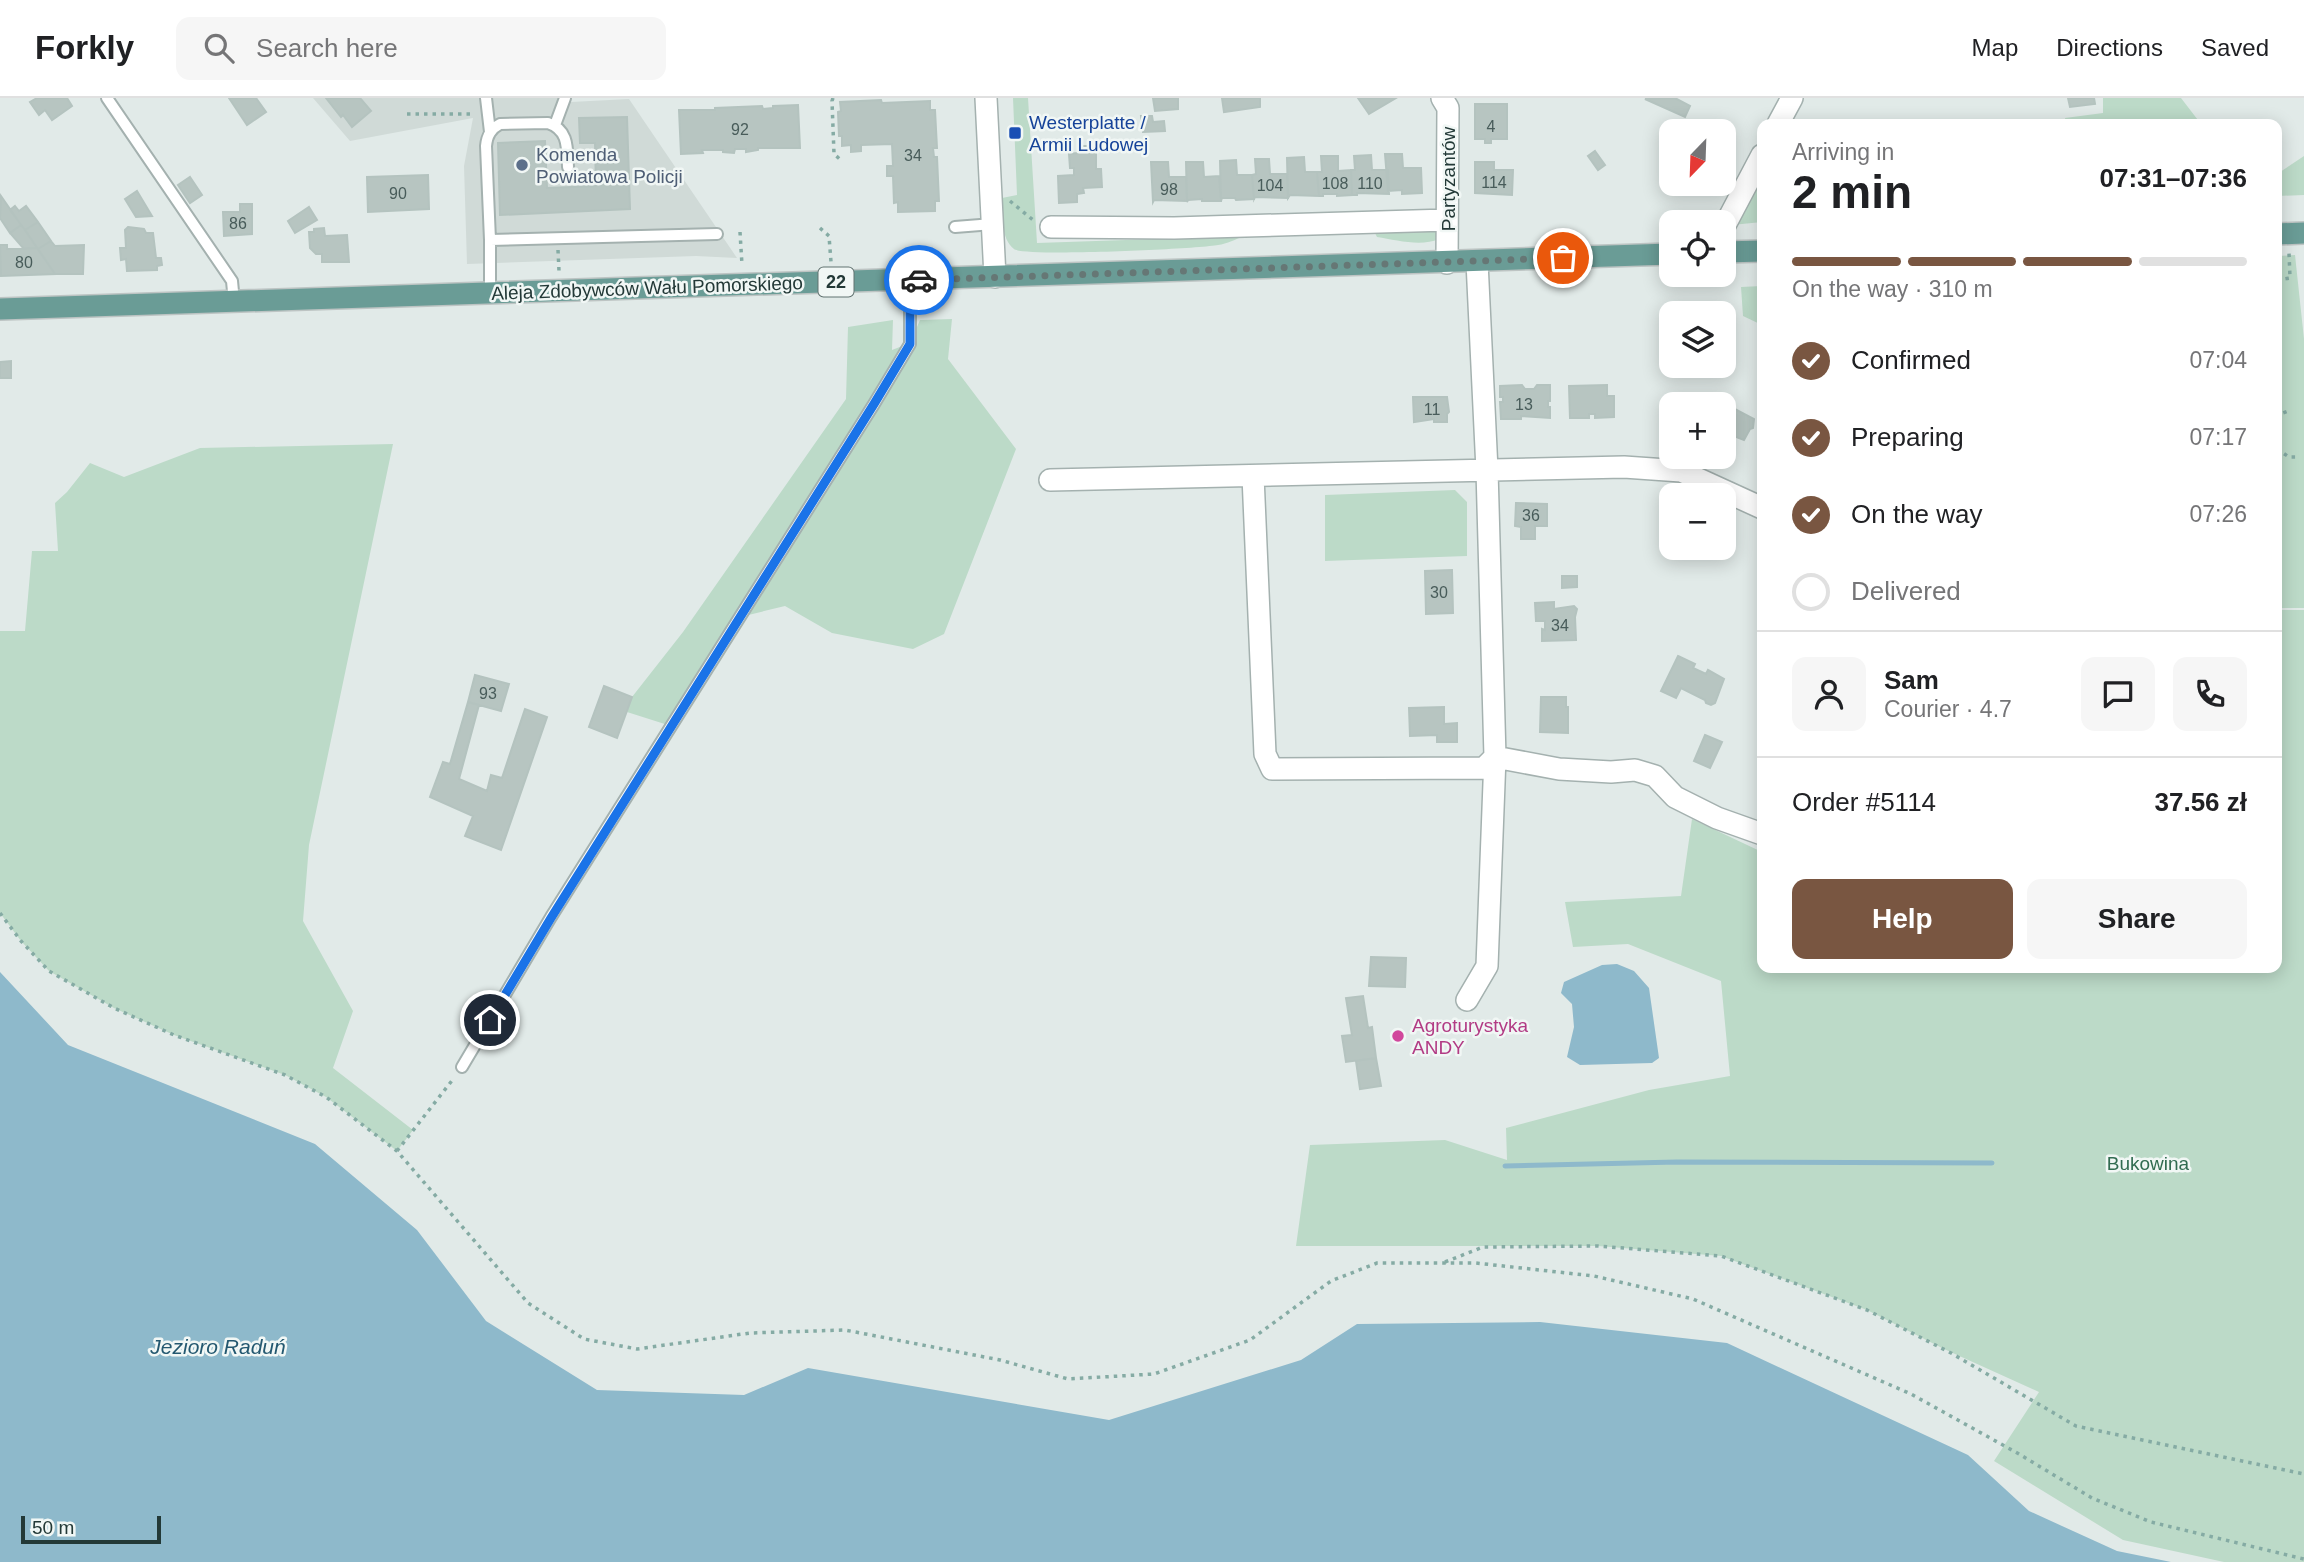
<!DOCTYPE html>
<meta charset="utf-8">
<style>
:root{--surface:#fff;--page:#f6f6f6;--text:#202124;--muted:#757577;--line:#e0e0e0;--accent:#795641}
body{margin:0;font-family:Arial,sans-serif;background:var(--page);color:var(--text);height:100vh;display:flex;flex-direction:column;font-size:26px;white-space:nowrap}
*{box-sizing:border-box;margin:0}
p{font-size:23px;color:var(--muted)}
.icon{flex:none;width:38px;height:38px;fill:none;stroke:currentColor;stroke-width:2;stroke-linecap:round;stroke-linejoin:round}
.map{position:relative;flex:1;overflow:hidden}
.sheet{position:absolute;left:1757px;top:21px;width:525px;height:854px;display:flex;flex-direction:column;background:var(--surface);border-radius:14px;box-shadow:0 4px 18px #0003}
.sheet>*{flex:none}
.needle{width:46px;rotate:203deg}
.buttons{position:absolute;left:1659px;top:21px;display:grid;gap:14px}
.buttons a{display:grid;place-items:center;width:77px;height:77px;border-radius:14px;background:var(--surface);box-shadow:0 4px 18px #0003;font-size:35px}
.scale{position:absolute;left:21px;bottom:18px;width:140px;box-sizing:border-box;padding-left:7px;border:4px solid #233937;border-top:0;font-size:19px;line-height:24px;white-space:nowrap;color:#233937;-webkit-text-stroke:5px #f1f7f5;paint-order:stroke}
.pin{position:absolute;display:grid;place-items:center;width:60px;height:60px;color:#fff;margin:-30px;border:4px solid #fff;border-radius:50%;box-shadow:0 2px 7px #0007}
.courier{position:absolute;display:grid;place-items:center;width:70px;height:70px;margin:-35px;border:5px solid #1a73e8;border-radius:50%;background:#fff;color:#222;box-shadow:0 2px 9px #0007}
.overview em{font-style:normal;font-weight:600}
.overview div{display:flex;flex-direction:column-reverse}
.overview{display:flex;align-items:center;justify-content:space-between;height:119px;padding:0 35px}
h1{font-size:46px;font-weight:600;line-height:52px}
.bar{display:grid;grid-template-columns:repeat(4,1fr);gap:10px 7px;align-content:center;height:84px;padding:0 35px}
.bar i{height:9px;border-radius:5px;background:var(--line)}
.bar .on{background:var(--accent)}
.bar p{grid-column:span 4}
.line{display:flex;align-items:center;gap:18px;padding:0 35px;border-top:2px solid var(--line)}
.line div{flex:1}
.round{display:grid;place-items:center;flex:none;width:74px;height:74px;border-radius:14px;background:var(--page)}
ol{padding:0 35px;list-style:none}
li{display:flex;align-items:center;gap:21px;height:77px}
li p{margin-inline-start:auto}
li .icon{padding:7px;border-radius:50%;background:var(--accent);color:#fff;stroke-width:4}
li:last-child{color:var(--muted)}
li i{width:38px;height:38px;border:4px solid var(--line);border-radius:50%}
.action{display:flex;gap:14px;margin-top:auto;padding:14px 35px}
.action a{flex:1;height:80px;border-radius:14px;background:var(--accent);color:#fff;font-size:28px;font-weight:600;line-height:80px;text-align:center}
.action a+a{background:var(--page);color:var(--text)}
header{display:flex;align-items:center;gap:42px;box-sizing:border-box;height:98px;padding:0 35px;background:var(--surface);border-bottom:2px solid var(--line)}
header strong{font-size:33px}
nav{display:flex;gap:38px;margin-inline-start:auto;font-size:24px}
.search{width:490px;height:63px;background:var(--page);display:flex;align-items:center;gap:18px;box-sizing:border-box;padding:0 24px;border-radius:14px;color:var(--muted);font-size:26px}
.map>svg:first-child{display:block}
.built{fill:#d0dad7}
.green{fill:#bcdac8}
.water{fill:#8eb9cb}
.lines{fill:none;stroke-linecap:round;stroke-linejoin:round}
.stream{stroke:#8eb9cb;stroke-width:5}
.building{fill:#b7c5c1;stroke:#b4c3bf;stroke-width:2}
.service-casing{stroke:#a4b1af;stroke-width:14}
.minor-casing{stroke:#a4b1af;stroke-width:24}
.primary-casing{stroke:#bdc4c3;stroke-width:24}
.path{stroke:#85aba4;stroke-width:3.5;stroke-dasharray:3.5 5;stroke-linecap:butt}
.service{stroke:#fff;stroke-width:10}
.minor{stroke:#fff;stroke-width:21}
.primary{stroke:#6a9c96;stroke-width:21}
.done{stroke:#667775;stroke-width:7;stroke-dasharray:0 12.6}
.route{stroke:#1a73e8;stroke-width:9}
.transit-dot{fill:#1a4fb4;stroke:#f1f7f5;stroke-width:2.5}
.service-dot{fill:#5c6f8a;stroke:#f1f7f5;stroke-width:2.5}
.hotel-dot{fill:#d1479c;stroke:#f1f7f5;stroke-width:2.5}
.labels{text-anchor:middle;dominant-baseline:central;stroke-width:5;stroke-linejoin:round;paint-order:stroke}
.number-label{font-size:16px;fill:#485c5a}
.shield{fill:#f1f7f5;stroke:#617270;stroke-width:2}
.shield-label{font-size:18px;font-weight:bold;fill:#233937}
.transit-label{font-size:19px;fill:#164399;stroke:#f1f7f5;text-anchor:start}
.service-label{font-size:19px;fill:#4e5e75;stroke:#f1f7f5;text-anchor:start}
.street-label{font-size:19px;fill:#233937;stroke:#f1f7f5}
.hotel-label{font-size:19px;fill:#b23c85;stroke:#f1f7f5;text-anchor:start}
.park-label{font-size:19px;fill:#316c51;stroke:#f1f7f5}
.water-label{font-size:21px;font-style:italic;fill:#235870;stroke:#f1f7f5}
</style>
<header>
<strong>Forkly</strong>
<div class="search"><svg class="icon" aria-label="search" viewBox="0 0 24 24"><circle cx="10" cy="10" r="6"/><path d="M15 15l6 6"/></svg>Search here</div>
<nav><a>Map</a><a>Directions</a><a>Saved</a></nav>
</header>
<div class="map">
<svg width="2304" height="1464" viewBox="0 0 2304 1464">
<rect width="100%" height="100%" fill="#e1eae8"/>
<path class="built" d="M313,0H566L571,4L629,1L737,160L696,158L467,166L464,68L473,20L350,43Z"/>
<path class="green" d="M1013,0H1028L1037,145L1244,138C1236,141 1227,146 1218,147C1197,151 1024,159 1014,151C1000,140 1003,116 1002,100L1017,97Z
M2103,0H2181L2201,26H2066L2065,20L2103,15Z
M2304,58V97L2277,98V76Z
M1762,72V124L1732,127Z
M1435,132L1439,141C1421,149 1396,142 1377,139L1374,133Z
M2295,157L2304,241V510H2277V158Z
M1762,188V227L1743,218L1741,189Z
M952,221L948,261L1016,351L944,536L913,551L832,535L785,508L740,519L671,628L627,614L632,599L683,534L846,301L848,229L893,222L892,252L910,245L920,222Z
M393,346L309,747L303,823L353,913L333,970L413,1032L397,1053L326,999L285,977L174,937L114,910L49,873L21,843L0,815V533H25L32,453H58L55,405L67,394L90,365L124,379L200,350Z
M1455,392L1467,404V458L1325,463V397Z
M2277,512H2304V1464H2224L2123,1442L1994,1363L2039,1294L1944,1251L1867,1212L1721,1158L1598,1148H1296L1310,1047L1445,1042L1507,1062L1506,1030L1649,992L1730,978L1721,883L1628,846L1573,849L1565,804L1681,798L1692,721L1762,754V870H1965L1970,872L1971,870H2277Z"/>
<path class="water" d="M1617,866L1634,873L1649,890L1659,960L1652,965L1580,967L1567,959L1574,929L1572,906L1561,895L1564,884L1602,867Z
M0,874L68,947L315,1046L417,1132L486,1223L597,1292L744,1297L808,1270L1109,1322L1301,1262L1357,1226L1540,1224L1727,1245L1968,1357L2029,1413L2117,1453L2171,1464H0Z"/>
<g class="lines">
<path class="stream" d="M1505,1068L1677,1064L1992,1065"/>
</g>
<path class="building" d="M37,0H67L72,8L52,22L45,12L39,17L30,4Z
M229,0H256L266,14L247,27Z
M326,0H360L371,13L352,29L343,17L341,19Z
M1153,0H1178V11L1155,13Z
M1222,0H1260V9L1224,14Z
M1358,0H1396L1369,16Z
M1675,0L1690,8L1685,19L1645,1Z
M2068,0H2094L2095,6L2070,9Z
M881,2L882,5L930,3V12H935L937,50H933L934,59H937L939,103H935V113L898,114V104L894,105L893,78H887V68H893L892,46L861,47V53L851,54V47L842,48V38H839L838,14L841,13L840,4Z
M1475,6H1507V41H1491V45H1485V41H1475Z
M798,7L800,50H758V52L746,54V51H735L734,55L723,54V52H702L703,55L681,56L679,12H715V10L762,8L763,11L773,10V8Z
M1141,18H1152L1153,24L1164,23L1165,33L1143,34Z
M627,19L630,111L500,117L498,45L545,43L547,90L596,88L595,45H580L579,20Z
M1082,48H1089L1093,51V55H1096V71H1101L1102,89L1083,90L1084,95L1077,96V104L1059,105L1058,78L1074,77V70H1070L1069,56L1078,55V52Z
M1595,53L1605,67L1598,72L1588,58Z
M1385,56H1402L1403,70H1421L1422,95L1402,96V92L1388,93Z
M1371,57L1372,72H1388L1389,96L1357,95V97H1352L1351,72H1355L1354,58Z
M1321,58H1338V73L1351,72L1352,97L1337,98V96H1323V98H1319L1317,74H1322Z
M1304,59L1305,74H1317L1319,98L1290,97L1288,100L1287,60Z
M1255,61H1269L1270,76H1287L1288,100L1255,99L1254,101L1252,77L1256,76Z
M1236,62L1237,77H1252L1254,101L1236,102L1235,100H1222L1221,103L1220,63Z
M1151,64H1168L1169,79H1186L1187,103L1154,102L1153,104Z
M1186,64H1203L1204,79L1219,78L1221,103H1202V101L1188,102L1187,104Z
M1475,64H1494V72H1513L1512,97L1475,95Z
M428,77L429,111L368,114L367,79Z
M190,79L202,97L190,105L178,87Z
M137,93L152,118L136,119L125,101Z
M1,98L21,127L10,135L0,120Z
M240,106H252V136L224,138L223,114H240Z
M15,108L19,113L26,108L38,124L25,132L10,112Z
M309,109L317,122L295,135L288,123Z
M38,124L51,143L38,151L25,132Z
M21,127L25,132L37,150L24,151L10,135Z
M128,129L144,131L146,135H153L156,160H161L162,167L157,168V172L127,173L126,161L121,162L120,150H126L125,132Z
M324,130L325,138L347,137L349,164H322V156H316L310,150L309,134H314V131Z
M51,143L55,148L84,147L83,176H55L38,151Z
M0,147H7V151L37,150L55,176L1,178Z
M11,263V280H0V264Z
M1522,287L1525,291H1534L1537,287H1550V303H1548V309H1550V320L1521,318V321H1501L1500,304H1503V299H1500V288Z
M1607,287V298H1614V319L1595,320V316H1589V320H1570L1569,288Z
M1413,299H1447L1449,314L1447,316V324H1434V321L1414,324Z
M1729,308L1754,321L1753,330L1750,331L1744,342L1726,335L1727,333L1724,332V309L1728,311Z
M1516,405L1547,406V428H1535V441H1521V429L1515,428Z
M1452,472L1453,515L1426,516L1425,473Z
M1562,478H1577V489L1562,490Z
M1554,504V511L1574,508L1577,511L1575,519L1576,542L1542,543V531L1545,532V523H1536L1535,505Z
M1678,558L1695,566L1693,570L1706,576L1708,572L1724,581L1715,605L1711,607L1706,605L1705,602L1681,590L1676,600L1661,593Z
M475,577L509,586L501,613L468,604Z
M604,588L632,599L617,640L589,629Z
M1541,599H1566V609H1568V635L1540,634Z
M468,604L479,607L459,681L487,693L491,677L502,680L525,611L547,619L501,752L465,738L473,718L430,699L443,664L450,666Z
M1444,609V626L1457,625V644H1437V637L1410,638L1409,610Z
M1705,637L1722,644L1710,670L1694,663Z
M1371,859L1406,860L1405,889L1369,888Z
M1363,898L1368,930L1372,929L1376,960L1346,964L1342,938L1352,937L1346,900Z
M1376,960L1381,988L1360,991L1356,963Z"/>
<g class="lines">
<g class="service-casing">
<path id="service" d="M107,0L232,183L234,204
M486,0L490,34
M555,27L565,0
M955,129L993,126
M490,142L486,48C487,37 491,31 500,26L548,25C569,32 567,50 568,69
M490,195V142L717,136
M462,969L551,819L874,306L910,246V182"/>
</g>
<g class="minor-casing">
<path id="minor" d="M986,0L995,179
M1442,0L1448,10L1447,165
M1778,26L1792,0
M1051,129L1174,130L1447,122
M1724,129L1762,57
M1253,378L1265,656L1272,671L1484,670L1495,659L1559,671L1611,674L1635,672L1655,678L1675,699L1717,720L1762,736
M1050,382L1624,369L1681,373L1762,410
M1467,902L1487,868L1495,659L1487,372L1477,164"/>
</g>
<g class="primary-casing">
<path id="primary" d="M2277,136L2304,135
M1724,154L1762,153
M0,211L1671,156"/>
</g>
<path class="path" d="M833,0L832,3L834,56L842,63
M407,16H475
M1010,103L1033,122
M820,130L829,138L831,164
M740,134L742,167
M558,152L559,173
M2277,182L2290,180L2289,155
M2277,320L2280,316L2291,312
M2277,351L2289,359H2300
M0,815L21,843L49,873L114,910L174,937L285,977L326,999L397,1053L528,1205L584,1241L637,1251L750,1235L845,1232L1000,1262L1068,1281L1154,1276L1250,1242L1331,1183L1377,1165H1476L1594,1178L1693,1201L1911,1296L2019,1356L2092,1400L2151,1424L2304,1461
M397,1053L454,980
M1445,1164L1483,1149L1598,1148L1721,1158L1867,1212L1951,1255L2076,1328L2304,1376"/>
<use href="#service" class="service"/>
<use href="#minor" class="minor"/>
<use href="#primary" class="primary"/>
</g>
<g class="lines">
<path class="done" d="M919,182L1563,160"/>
<path class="route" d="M490,922L551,820L874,306L910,246V182H919"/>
</g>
<rect class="transit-dot" x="1008" y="28" width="14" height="14" rx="3.5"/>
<circle class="service-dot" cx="522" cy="67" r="7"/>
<circle class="hotel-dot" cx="1398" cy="938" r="7"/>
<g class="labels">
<g class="number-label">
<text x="1491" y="28">4</text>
<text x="740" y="31">92</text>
<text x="913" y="57">34</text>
<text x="1494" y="84">114</text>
<text x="1335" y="85">108</text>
<text x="1370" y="85">110</text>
<text x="1270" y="87">104</text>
<text x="1169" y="91">98</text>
<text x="398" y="95">90</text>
<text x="238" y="125">86</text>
<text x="24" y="164">80</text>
<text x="1524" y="306">13</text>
<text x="1432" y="311">11</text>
<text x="1531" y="417">36</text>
<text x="1439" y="494">30</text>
<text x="1560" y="527">34</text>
<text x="488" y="595">93</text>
</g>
<rect class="shield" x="818.5" y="169.5" width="35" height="29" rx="5"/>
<g class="shield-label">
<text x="836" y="184">22</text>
</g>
<g class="transit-label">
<text x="1029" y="24">Westerplatte /<tspan x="1029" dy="22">Armii Ludowej</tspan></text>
</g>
<g class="service-label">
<text x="536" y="56">Komenda<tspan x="536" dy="22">Powiatowa Policji</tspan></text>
</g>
<g class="street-label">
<text transform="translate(1448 81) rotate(-90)">Partyzantów</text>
<text transform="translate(647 190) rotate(-2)">Aleja Zdobywców Wału Pomorskiego</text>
</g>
<g class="hotel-label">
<text x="1412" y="927">Agroturystyka<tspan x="1412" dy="22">ANDY</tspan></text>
</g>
<g class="park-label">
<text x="2148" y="1065">Bukowina</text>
</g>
<g class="water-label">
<text x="218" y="1248">Jezioro Raduń</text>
</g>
</g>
</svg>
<div class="buttons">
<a><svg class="needle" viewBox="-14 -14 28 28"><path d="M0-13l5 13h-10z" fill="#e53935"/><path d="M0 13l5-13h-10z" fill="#757577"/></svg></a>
<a><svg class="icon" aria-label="locate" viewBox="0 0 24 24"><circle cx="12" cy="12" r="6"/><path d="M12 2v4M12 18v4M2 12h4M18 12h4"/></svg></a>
<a><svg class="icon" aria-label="layers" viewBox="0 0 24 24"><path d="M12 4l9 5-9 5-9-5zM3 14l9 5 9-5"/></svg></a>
<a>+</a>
<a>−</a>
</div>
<div class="scale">50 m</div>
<div class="pin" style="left:1563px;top:160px;background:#ea580c"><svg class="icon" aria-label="bag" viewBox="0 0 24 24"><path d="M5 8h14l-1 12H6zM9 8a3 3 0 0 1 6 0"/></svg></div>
<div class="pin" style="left:490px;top:922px;background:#1f2937"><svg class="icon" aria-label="home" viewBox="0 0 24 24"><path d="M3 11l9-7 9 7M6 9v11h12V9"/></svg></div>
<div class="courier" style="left:919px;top:182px"><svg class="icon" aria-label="car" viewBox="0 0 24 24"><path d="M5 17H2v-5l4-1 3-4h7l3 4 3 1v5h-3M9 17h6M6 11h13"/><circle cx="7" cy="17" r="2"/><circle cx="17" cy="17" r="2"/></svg></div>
<section class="sheet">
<div class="overview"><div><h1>2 min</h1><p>Arriving in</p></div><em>07:31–07:36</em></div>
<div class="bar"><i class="on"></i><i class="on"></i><i class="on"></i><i></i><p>On the way · 310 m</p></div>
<ol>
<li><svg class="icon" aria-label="check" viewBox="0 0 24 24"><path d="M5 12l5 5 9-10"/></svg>Confirmed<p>07:04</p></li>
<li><svg class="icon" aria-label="check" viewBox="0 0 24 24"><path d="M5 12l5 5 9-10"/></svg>Preparing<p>07:17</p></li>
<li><svg class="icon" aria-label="check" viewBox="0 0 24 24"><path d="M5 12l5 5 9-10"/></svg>On the way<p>07:26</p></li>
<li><i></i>Delivered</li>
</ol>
<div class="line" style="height:126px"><a class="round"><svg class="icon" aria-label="person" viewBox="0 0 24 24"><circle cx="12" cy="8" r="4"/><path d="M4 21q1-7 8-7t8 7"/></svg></a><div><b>Sam</b><p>Courier · 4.7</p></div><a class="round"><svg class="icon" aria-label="chat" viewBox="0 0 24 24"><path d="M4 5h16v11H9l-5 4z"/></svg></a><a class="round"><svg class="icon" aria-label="phone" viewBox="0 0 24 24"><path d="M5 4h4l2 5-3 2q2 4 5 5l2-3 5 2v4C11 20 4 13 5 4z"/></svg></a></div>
<div class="line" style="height:91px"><div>Order #5114</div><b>37.56 zł</b></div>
<div class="action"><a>Help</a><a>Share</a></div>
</section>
</div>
